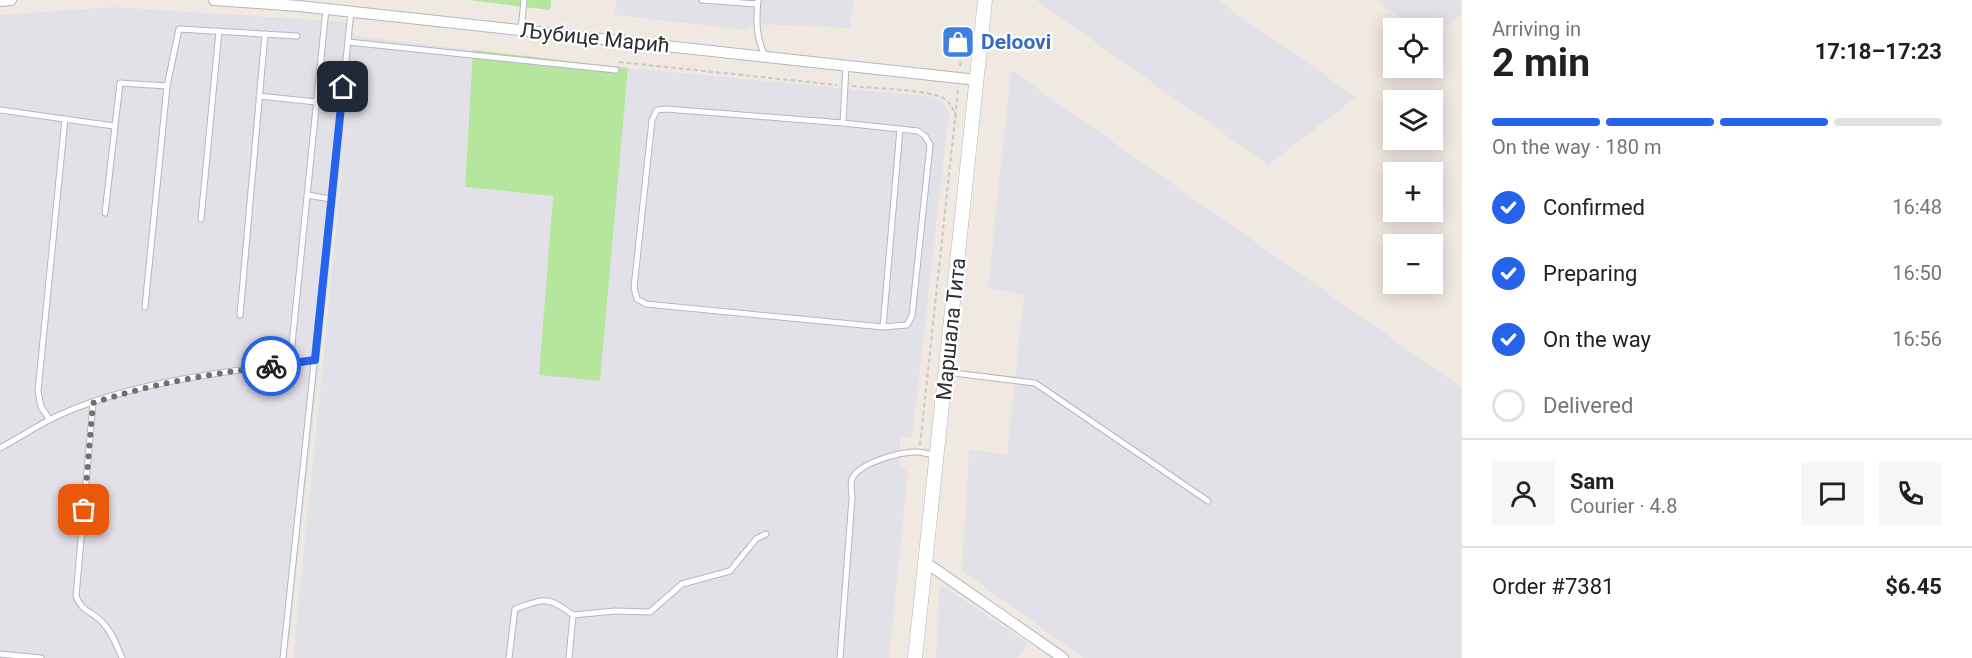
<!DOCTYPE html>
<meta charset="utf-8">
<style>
:root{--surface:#fff;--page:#f6f6f6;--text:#202124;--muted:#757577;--line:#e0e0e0;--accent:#2563eb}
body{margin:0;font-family:Roboto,sans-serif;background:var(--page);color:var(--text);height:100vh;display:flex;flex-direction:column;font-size:22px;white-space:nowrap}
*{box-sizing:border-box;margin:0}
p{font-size:20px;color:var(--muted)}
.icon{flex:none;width:33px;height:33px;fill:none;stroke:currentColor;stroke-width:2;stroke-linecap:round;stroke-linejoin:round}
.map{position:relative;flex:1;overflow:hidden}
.details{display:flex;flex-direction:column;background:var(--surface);width:510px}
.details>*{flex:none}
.fabs{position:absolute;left:1383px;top:18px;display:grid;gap:12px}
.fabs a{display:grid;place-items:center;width:60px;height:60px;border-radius:0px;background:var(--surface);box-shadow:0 3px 15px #0003;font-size:30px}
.pin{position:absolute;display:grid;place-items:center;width:51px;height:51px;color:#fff;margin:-26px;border-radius:12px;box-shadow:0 3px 9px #0006}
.courier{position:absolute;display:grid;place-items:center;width:60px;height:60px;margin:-30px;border:4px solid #2563eb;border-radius:50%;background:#fff;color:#222;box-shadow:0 2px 8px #0007}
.overview em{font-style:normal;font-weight:700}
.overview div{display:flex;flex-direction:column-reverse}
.overview{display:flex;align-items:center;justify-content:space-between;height:102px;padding:0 30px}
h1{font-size:39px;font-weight:700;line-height:45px}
.bar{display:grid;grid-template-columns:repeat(4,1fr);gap:9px 6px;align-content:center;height:72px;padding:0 30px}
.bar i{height:8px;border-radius:4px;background:var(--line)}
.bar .selected{background:var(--accent)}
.bar p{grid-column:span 4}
.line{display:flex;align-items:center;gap:15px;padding:0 30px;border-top:2px solid var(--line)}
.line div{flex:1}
.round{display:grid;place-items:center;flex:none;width:63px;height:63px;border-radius:0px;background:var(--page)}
ol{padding:0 30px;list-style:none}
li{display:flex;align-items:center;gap:18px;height:66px}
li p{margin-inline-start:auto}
li .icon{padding:6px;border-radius:50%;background:var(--accent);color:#fff;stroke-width:4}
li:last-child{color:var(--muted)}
li i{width:33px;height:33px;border:3px solid var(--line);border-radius:50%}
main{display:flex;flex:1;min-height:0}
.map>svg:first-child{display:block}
.industrial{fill:#e3e1e8}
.green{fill:#b6e59e}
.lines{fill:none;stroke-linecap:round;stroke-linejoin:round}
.lane-casing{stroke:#b4b7c1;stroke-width:7}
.street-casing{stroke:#b4b7c1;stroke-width:12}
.secondary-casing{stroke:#b4b7c1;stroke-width:15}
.path{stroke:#c9c9c9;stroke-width:2;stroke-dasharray:4.5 3;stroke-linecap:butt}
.lane{stroke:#fff;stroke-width:5}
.street{stroke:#fff;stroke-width:10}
.secondary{stroke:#fff;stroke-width:14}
.done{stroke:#726f6d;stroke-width:6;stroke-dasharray:0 10.8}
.route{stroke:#2563eb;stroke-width:8}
.labels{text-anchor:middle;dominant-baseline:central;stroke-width:4.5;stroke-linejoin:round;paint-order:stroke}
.street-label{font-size:21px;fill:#2e2e2e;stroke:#fff}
.shop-label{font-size:21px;font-weight:bold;fill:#366cbe;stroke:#fff;text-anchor:start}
</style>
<main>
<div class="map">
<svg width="1462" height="658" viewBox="0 0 1462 658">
<rect width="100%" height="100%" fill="#efe9e1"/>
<path class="industrial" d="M616,0H853L850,28L756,24L747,30L615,15Z
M1036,0H1217L1356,97L1268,165Z
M1376,0H1459L1462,2V15L1433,33L1432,28H1416Z
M113,7L346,22L354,36L473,50L465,187L553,196L539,375L600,381L628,68L934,97L943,104L949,113L912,437H900V464L908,473L889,658H293L324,353L348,101L287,658H0V15Z
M1011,70L1462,388V658H1084L962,571L969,450L1007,454L1024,295L988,288Z
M940,584L1028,643L1017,658H936Z"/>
<path class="green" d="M468,0H551L550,10Z
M473,50L628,68L600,381L539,375L553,196L465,187Z"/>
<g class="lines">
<g class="lane-casing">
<path id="lane" d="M702,0L757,4
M758,0C756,22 756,37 765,56
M521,30L524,0
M348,42L616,70
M259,96L316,102
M0,110L114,126
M843,123L918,131L925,136L930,145L912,316L907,325L883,327L646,304L637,299L634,288L652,120L657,110L666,109L843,123L846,66
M307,195L331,199
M105,213L120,83L167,86
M201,219L219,31
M145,307L167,86L179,29L297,36
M240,315L265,34
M883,327L900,129
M290,364L326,9
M946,372L1035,383L1208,501
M93,403L76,596C82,613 93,611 103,623C112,632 117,646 122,658
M50,420L41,407L38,391L65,119
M0,448C21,437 42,422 64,413C140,380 233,371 315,360
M0,654L41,658
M283,658L351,12
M509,658L515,609C544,599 547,595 573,615L615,611L650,612L682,584L730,571L756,539L766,534
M569,658L573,615
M840,658L852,498C852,493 850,484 852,479C858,463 900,452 916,452C923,452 929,454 935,456"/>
</g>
<g class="street-casing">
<path id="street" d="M214,0L299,6L977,80
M0,1L11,0
M925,562L1063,658"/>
</g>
<g class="secondary-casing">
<path id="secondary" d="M915,658L985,0"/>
</g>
<path class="path" d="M619,62L837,85
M960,66L961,58L966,53
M852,86C871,88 929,90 943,98C951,103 954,109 956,118
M920,445L958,90"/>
<use href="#lane" class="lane"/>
<use href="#street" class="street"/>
<use href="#secondary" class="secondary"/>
</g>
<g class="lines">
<path class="done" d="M84,510L93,403C150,384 211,374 271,366"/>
<path class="route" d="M271,366L315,360L343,87"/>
</g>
<defs>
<g id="shop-square" transform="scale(1.725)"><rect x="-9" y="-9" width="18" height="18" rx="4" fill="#3f7fe0" stroke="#fff"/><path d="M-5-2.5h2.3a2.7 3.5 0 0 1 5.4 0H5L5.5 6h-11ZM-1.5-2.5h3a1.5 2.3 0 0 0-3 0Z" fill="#fff"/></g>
</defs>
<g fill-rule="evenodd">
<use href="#shop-square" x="958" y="42"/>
</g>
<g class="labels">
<g class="street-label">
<text transform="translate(595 38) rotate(6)">Љубице Марић</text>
<text transform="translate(951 329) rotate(-84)">Маршала Тита</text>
</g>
<g class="shop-label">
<text x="981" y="42">Deloovi</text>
</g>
</g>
</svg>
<div class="fabs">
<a><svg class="icon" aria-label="locate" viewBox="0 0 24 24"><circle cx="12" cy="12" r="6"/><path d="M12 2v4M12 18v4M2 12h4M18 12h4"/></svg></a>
<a><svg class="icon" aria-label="layers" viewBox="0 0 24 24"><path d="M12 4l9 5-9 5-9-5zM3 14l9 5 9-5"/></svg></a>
<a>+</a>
<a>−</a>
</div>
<div class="pin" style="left:84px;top:510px;background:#ea580c"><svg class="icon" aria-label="bag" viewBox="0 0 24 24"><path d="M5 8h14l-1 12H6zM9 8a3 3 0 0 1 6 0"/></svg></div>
<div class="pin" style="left:343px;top:87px;background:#1f2937"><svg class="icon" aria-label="home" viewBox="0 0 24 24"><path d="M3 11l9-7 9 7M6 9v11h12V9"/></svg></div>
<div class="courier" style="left:271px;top:366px"><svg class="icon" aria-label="bike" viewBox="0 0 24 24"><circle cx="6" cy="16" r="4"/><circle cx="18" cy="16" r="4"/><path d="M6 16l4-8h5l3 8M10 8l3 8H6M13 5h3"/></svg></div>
</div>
<section class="details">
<div class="overview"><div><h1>2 min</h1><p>Arriving in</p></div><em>17:18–17:23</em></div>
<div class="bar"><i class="selected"></i><i class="selected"></i><i class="selected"></i><i></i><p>On the way · 180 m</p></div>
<ol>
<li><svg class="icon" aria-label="check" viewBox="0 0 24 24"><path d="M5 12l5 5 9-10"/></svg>Confirmed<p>16:48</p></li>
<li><svg class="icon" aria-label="check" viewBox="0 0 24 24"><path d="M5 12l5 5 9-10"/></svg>Preparing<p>16:50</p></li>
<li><svg class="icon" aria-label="check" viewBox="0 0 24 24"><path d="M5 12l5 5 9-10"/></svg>On the way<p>16:56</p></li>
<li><i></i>Delivered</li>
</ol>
<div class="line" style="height:108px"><a class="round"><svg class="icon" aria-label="person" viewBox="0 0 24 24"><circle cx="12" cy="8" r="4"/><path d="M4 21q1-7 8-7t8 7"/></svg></a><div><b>Sam</b><p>Courier · 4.8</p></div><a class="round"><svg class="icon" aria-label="chat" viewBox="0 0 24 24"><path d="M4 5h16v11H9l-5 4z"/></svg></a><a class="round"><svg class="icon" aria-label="phone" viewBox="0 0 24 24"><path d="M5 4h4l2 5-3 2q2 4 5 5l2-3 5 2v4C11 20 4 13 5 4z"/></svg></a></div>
<div class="line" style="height:78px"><div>Order #7381</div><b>$6.45</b></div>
</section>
</main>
